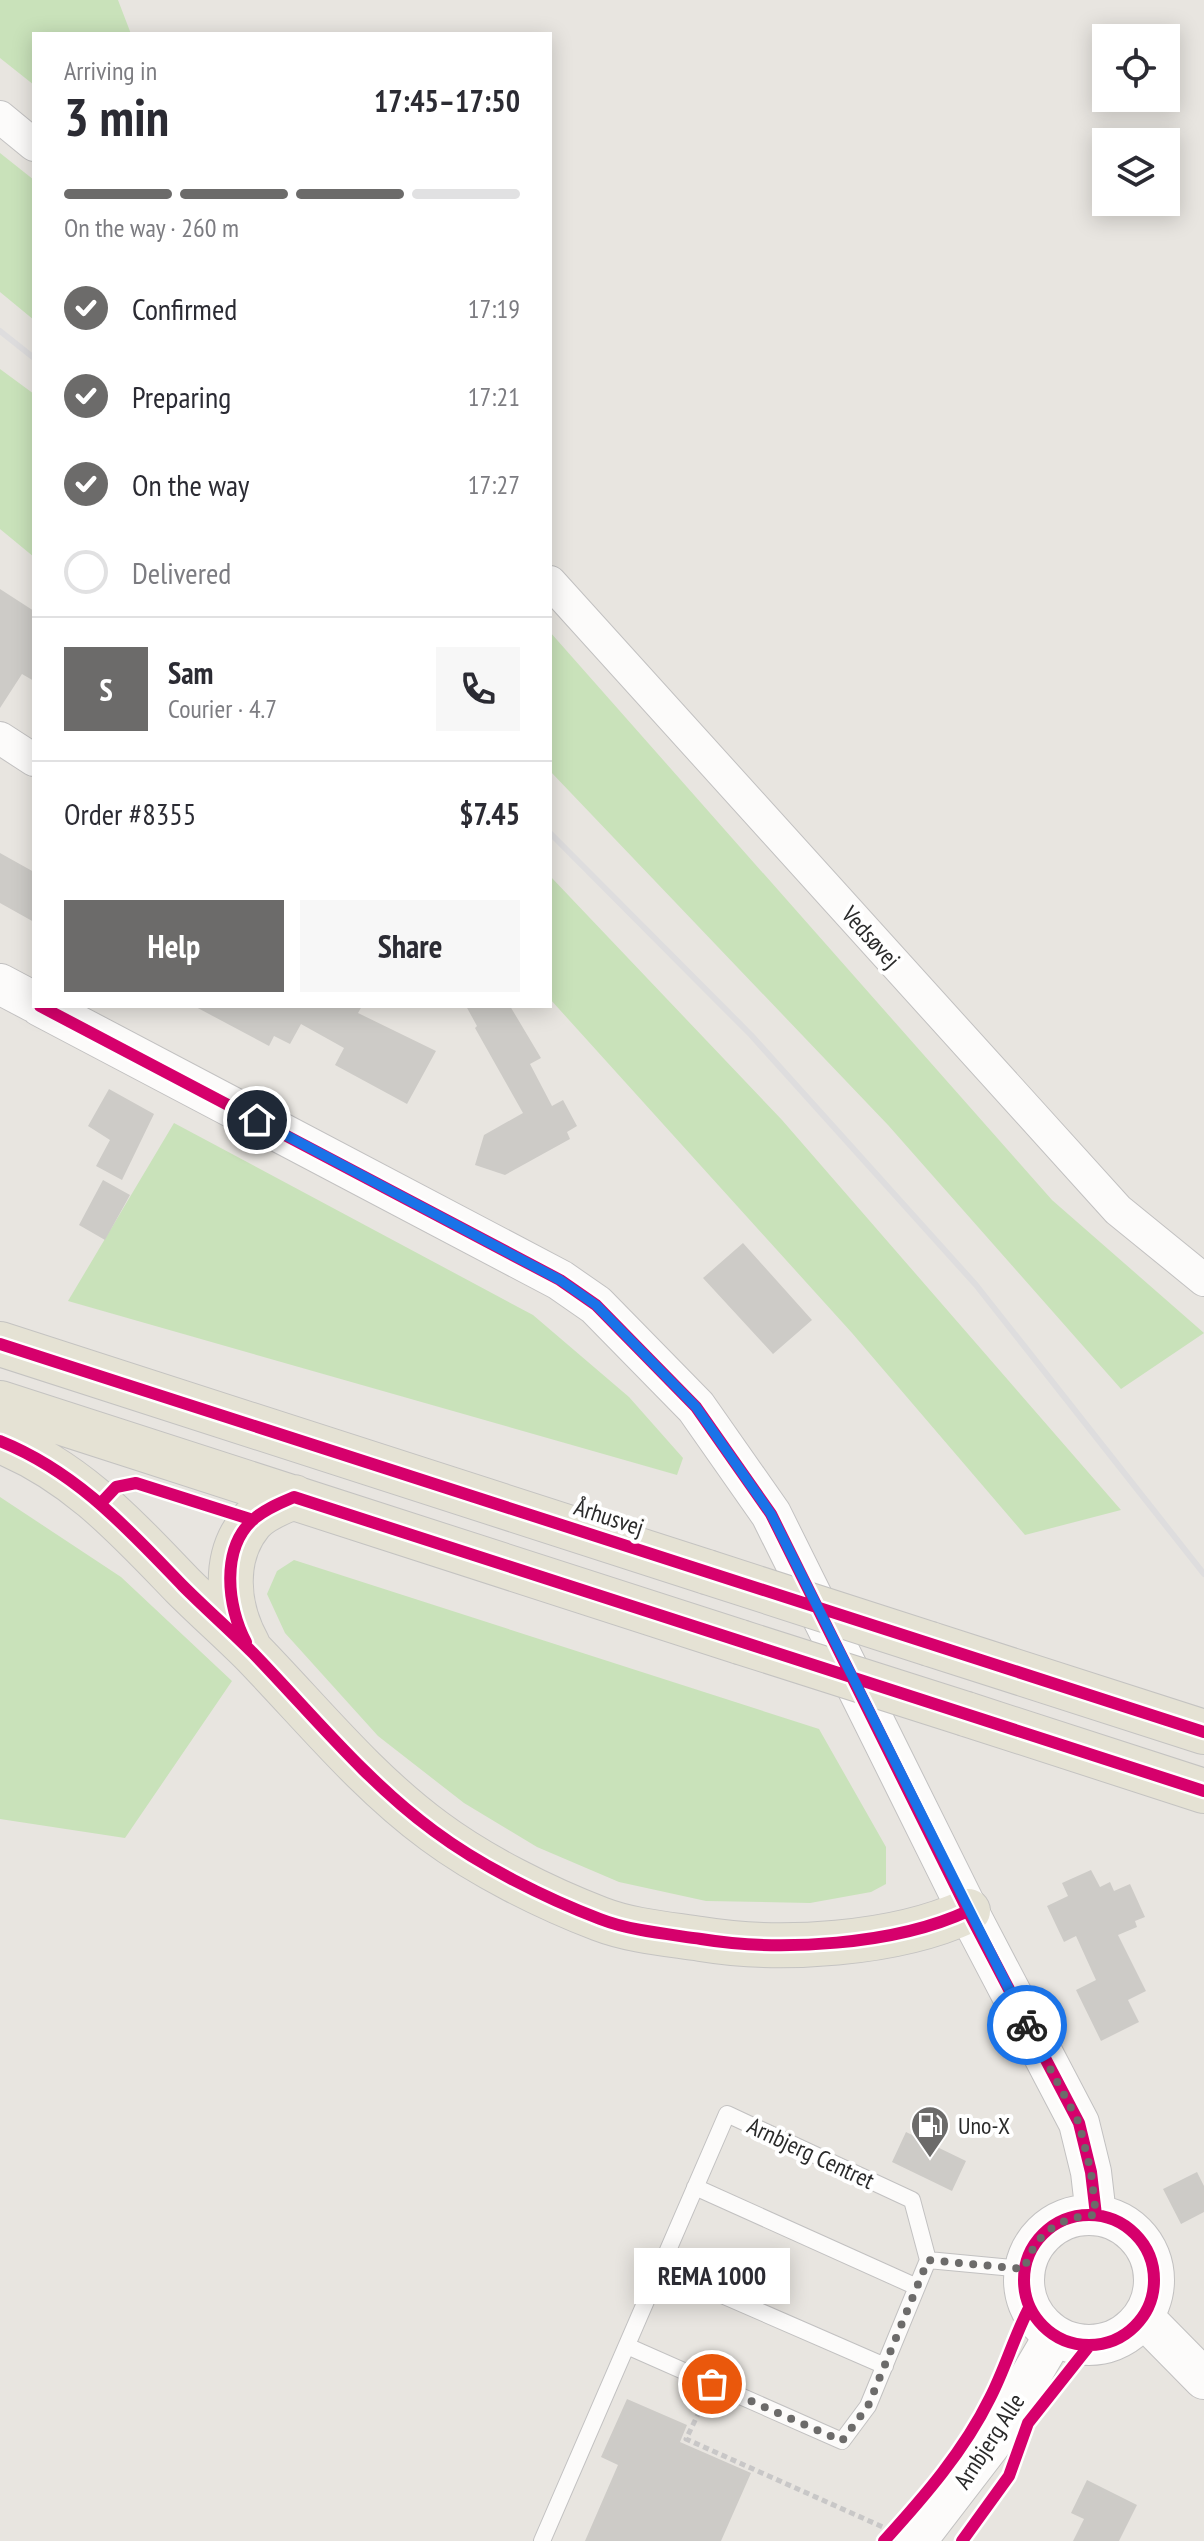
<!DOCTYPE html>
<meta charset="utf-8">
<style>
:root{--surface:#fff;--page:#f7f7f7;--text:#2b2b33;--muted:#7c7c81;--line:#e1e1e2;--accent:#6c6b6a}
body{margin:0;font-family:"PT Sans Narrow",sans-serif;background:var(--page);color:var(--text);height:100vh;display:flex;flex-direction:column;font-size:30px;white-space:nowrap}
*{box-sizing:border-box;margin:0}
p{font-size:26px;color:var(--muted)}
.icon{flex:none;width:44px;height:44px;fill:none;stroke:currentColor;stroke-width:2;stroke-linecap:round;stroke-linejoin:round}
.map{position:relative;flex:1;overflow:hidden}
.drawer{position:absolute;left:32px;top:32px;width:520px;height:976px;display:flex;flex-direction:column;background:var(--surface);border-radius:0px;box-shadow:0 4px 20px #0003}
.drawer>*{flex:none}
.fabs{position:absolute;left:1092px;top:24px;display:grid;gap:16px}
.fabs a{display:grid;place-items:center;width:88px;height:88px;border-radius:0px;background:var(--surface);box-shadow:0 4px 20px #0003;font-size:40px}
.pin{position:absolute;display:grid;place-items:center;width:68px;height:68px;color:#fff;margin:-34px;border:4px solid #fff;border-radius:50%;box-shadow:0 2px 8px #0007}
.courier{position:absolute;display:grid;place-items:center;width:80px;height:80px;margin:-40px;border:6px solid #1a73e8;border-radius:50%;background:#fff;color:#222;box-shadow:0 2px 10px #0007}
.bubble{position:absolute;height:56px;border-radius:0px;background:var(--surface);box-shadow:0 4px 20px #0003;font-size:26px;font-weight:800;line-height:56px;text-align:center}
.head em{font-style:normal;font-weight:800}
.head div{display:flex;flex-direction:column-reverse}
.head{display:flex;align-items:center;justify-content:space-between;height:136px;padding:0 32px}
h1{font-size:52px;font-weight:800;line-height:60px}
.bar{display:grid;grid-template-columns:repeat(4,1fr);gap:12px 8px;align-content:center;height:96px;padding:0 32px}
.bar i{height:10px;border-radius:6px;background:var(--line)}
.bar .active{background:var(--accent)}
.bar p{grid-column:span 4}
.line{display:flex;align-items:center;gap:20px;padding:0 32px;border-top:2px solid var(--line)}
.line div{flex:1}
.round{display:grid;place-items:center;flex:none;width:84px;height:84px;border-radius:0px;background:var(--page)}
ol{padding:0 32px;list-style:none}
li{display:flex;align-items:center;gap:24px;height:88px}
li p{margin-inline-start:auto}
li .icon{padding:8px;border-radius:50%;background:var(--accent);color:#fff;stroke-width:4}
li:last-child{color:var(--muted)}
li i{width:44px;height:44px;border:4px solid var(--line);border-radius:50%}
.primary-button{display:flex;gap:16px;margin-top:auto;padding:16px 32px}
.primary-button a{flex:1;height:92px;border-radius:0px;background:var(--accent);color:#fff;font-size:32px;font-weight:800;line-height:92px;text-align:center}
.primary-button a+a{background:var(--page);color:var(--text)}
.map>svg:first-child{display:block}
.green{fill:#c9e2ba}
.building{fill:#cdcbc7}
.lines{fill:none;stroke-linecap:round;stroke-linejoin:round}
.service-casing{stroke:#c2c1c1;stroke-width:18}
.minor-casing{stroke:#c2c1c1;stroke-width:34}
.tertiary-casing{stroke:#c2c1c1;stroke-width:42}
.primary-casing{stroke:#c4c3c1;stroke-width:46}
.path{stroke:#c8c7c7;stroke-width:5;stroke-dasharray:6 4;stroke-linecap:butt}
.service{stroke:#fcfbfa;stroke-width:16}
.minor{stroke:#fcfbfa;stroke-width:32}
.tertiary{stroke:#fcfbfa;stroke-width:40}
.primary{stroke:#e5e2d4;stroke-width:44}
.rail{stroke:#deddde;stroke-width:6}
.primary-bridge-casing{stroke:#c4c3c1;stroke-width:46;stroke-linecap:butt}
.primary-bridge{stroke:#e5e2d4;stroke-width:44}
.cycleway-casing{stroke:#fff;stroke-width:17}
.cycleway{stroke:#d6006c;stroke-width:12}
.done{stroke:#6c6b6a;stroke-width:8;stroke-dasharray:0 14.4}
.route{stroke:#1a73e8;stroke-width:10}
.labels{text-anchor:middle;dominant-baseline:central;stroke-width:8;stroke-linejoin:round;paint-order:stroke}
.street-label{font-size:24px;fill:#2a2a2a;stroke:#fff}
.poi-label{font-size:24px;fill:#2a2a2a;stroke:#fff;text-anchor:start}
</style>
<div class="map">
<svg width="1204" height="2541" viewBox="0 0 1204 2541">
<rect width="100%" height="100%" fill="#e8e5e0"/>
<path class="green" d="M0,0H118L131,34H34V85L0,58Z
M0,153L34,180V320L0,292Z
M0,369L34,394V557L0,529Z
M550,632L1052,1200L1204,1333L1121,1389L888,1125L550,771Z
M550,876L782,1120L1121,1510L1025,1535L852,1333L550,999Z
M174,1123L533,1315L629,1397L683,1458L677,1475L68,1301Z
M0,1497L121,1577L232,1681L125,1838L0,1819Z
M294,1560L819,1729L886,1847V1884L871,1892L810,1903L706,1901L619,1882L537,1847L464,1803L378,1736L285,1633L267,1594L277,1571Z"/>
<path class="building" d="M0,589L34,611V681L22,674L0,708Z
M0,853L34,872V922L0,903Z
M194,1006H362L358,1013L436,1051L407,1104L335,1065L344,1048L301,1024L290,1044L274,1036L269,1046Z
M466,1006H510L541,1058L530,1064L552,1106L563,1100L577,1126L567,1132L570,1139L505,1175L475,1165L484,1135L523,1113L475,1028L477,1026Z
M109,1089L154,1114L122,1180L96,1166L110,1140L88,1126Z
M103,1180L130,1195L105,1240L79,1225Z
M743,1243L812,1320L773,1354L703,1278Z
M1091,1870L1100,1887L1110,1882L1114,1891L1130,1884L1145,1917L1135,1921L1137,1927L1118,1935L1146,1991L1128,2000L1139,2022L1101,2041L1076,1990L1096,1980L1076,1936L1064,1942L1047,1906L1068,1896L1062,1883Z
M906,2132L966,2161L952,2191L892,2162Z
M1197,2172L1204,2186V2212L1181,2224L1163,2189Z
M627,2399L687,2425L680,2442L751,2473L721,2541H585L618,2465L601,2457Z
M1087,2480L1137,2505L1119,2541H1073L1084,2519L1071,2513Z"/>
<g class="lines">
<g class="service-casing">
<path id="service" d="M695,2187L917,2287
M660,2268L885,2366
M627,2346L842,2441L868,2406L928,2260
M542,2541L727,2114L912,2200L928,2260L1024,2269"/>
</g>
<g class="minor-casing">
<path id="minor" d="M0,117L34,145
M550,582L1118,1210L1204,1280
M0,738L34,760"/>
</g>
<g class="tertiary-casing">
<path id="tertiary" d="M0,984L34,1002
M40,1006L560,1280L596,1305L696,1407L771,1514L968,1911L1079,2123L1091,2172L1096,2215
M1024 2280a65 65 0 1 1 130 0a65 65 0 1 1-130 0Z
M1143,2317L1204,2379
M916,2541L992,2442L1054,2336"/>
</g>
<g class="primary-casing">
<path id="primary" d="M0,1344L707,1572
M0,1403L740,1642
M0,1441C77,1472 127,1528 183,1586C206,1609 230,1630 253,1653C312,1714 366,1781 434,1831C481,1866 545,1898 600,1919C631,1931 668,1934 701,1939C780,1952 895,1945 968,1911
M930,1644L1204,1732
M248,1645C227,1608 222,1557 251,1522C262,1509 280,1503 294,1497
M966,1714L1204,1791"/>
</g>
<path class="path" d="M704,2402L686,2439L885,2528"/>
<use href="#service" class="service"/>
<use href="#minor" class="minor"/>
<use href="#tertiary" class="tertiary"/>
<use href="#primary" class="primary"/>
<path class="rail" d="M0,331L34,358
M550,833L751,1035L976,1285L1204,1574"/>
<g class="primary-bridge-casing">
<path id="primary-bridge" d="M707,1572L930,1644
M740,1642L966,1714"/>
</g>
<use href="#primary-bridge" class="primary-bridge"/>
<g class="cycleway-casing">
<path id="cycleway" d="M40,1006L560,1280L596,1305L696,1407L771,1514L968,1911L1079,2123L1091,2172L1096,2215
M0,1344L1204,1732
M0,1441C77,1472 127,1528 183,1586C206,1609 230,1630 253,1653C312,1714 366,1781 434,1831C481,1866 545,1898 600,1919C631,1931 668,1934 701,1939C780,1952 895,1945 968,1911
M102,1502L116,1487L136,1483L253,1520
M246,1642C227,1607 220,1547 255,1518C267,1508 280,1503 294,1497L1204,1791
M1024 2280a65 65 0 1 1 130 0a65 65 0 1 1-130 0Z
M884,2541C924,2497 964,2451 990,2398C1005,2369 1014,2337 1029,2308
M962,2541L1009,2476L1028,2423L1089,2346"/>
</g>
<use href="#cycleway" class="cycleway"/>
</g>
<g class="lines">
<path class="done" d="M712,2384L842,2441L868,2406L928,2260L1024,2269C1036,2233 1058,2217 1096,2215L1091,2172L1079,2123L1027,2025"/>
<path class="route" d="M257,1120L560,1280L596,1305L696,1407L771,1514L1027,2025"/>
</g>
<defs>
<g id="fuel-pin" transform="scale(2)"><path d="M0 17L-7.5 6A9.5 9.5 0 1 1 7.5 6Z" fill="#6c6b6a" stroke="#fff"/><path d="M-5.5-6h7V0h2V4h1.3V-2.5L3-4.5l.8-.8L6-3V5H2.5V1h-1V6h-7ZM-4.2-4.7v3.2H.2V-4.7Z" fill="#fff"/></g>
</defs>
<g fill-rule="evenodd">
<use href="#fuel-pin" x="930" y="2125"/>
</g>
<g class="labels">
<g class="street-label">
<text transform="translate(871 937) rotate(48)">Vedsøvej</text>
<text transform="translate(609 1517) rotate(18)">Århusvej</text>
<text transform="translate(811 2153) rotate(25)">Arnbjerg Centret</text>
<text transform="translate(989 2441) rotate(-57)">Arnbjerg Alle</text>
</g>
<g class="poi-label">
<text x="958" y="2125">Uno-X</text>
</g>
</g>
</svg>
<div class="fabs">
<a><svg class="icon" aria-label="locate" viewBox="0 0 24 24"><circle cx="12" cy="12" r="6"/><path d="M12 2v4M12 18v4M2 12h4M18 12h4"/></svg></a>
<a><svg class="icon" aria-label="layers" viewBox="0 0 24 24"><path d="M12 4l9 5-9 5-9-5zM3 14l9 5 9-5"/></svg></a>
</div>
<div class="pin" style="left:712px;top:2384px;background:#ea580c"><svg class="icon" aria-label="bag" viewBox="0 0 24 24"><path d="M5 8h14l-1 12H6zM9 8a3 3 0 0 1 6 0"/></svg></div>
<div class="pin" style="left:257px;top:1120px;background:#1f2937"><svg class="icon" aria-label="home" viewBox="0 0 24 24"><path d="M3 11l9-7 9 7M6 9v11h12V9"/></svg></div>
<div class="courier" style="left:1027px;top:2025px"><svg class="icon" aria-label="bike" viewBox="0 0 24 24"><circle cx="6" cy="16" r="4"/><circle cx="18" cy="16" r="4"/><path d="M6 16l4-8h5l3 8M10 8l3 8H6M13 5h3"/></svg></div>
<div class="bubble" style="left:634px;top:2248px;width:156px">REMA 1000</div>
<section class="drawer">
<div class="head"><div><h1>3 min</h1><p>Arriving in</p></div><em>17:45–17:50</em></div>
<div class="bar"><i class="active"></i><i class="active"></i><i class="active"></i><i></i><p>On the way · 260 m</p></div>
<ol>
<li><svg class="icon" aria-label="check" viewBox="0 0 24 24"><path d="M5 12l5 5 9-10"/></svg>Confirmed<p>17:19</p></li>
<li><svg class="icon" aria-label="check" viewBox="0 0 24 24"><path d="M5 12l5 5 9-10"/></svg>Preparing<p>17:21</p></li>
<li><svg class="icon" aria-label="check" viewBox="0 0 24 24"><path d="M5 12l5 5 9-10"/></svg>On the way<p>17:27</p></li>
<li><i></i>Delivered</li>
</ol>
<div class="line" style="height:144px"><b class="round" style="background:var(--accent);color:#fff">S</b><div><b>Sam</b><p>Courier · 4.7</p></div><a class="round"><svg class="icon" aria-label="phone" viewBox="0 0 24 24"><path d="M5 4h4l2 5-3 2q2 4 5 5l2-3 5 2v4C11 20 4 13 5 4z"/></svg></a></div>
<div class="line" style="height:104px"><div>Order #8355</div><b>$7.45</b></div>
<div class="primary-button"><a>Help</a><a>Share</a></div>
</section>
</div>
